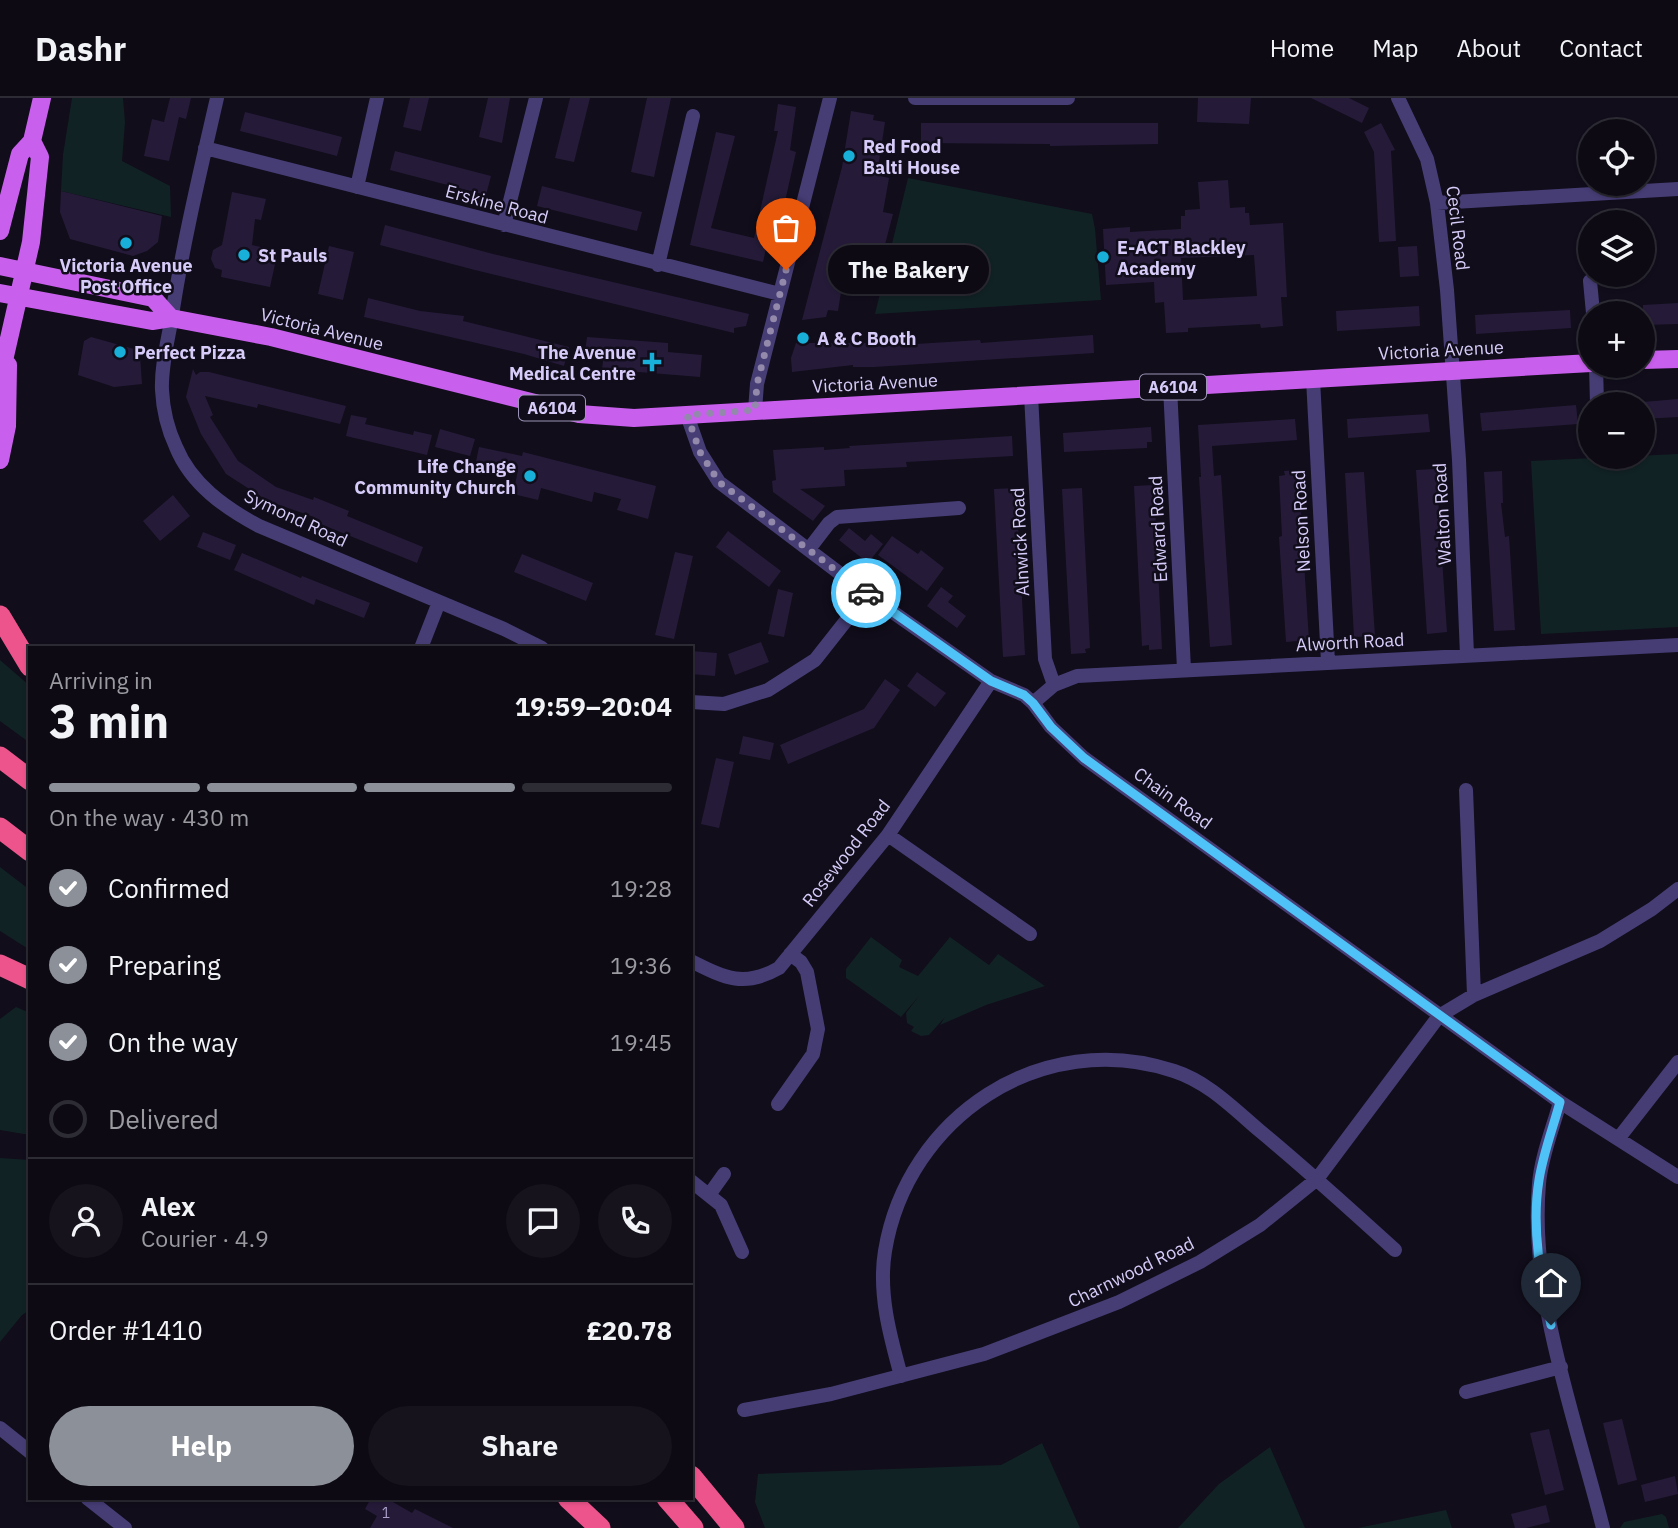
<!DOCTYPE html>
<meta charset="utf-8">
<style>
:root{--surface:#0d0a14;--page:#16131d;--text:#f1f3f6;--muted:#9a9aa0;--line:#2d2b34;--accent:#8c9099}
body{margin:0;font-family:"IBM Plex Sans",sans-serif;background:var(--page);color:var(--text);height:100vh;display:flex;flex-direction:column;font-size:26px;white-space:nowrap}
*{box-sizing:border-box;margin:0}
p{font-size:23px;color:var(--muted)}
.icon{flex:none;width:38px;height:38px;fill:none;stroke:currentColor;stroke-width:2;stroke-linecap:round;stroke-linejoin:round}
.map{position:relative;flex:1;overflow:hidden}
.details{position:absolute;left:28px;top:548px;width:665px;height:854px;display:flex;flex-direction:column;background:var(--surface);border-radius:0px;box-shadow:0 2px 5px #0004,0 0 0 2px var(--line)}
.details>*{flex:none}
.tools{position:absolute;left:1578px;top:21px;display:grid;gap:14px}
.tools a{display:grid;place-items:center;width:77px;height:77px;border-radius:50%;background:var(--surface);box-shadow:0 2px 5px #0004,0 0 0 2px var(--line);font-size:35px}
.pin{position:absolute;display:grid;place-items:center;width:60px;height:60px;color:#fff;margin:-72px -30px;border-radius:50% 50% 50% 0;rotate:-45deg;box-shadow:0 0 7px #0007}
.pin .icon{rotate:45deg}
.courier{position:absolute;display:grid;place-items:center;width:70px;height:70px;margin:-35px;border:5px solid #4fc3f7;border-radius:50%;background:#fff;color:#222;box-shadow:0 2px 9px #0007}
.bubble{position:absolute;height:49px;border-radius:24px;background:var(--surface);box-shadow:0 2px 5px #0004,0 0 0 2px var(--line);font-size:23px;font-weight:800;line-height:49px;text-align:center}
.overview em{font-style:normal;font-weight:800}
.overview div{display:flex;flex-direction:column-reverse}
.overview{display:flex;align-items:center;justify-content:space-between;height:119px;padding:0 21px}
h1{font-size:46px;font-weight:800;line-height:52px}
.bar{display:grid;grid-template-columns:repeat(4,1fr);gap:10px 7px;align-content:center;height:84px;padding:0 21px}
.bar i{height:9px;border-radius:5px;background:var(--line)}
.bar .on{background:var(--accent)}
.bar p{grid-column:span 4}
.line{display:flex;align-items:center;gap:18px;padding:0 21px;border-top:2px solid var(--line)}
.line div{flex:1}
.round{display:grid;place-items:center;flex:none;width:74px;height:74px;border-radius:37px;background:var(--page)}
ol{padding:0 21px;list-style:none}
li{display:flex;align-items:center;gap:21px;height:77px}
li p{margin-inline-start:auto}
li .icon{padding:7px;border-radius:50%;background:var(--accent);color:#fff;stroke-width:4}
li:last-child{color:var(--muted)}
li i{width:38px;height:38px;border:4px solid var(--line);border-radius:50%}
.action{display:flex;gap:14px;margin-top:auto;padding:14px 21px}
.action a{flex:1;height:80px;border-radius:42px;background:var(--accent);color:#fff;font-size:28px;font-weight:800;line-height:80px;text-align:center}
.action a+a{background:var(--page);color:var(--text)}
header{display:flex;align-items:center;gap:42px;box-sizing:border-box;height:98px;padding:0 35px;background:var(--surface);border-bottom:2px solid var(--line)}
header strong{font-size:33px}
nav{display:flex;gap:38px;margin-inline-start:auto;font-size:24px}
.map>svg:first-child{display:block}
.green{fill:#112224}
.building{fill:#251b39;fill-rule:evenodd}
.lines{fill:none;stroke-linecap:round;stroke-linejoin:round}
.street{stroke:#463d75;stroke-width:14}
.primary{stroke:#c95fed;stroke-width:18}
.highway{stroke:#ec548b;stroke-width:21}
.done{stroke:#9289ab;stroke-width:7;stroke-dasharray:0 12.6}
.route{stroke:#4fc3f7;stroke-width:9}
.poi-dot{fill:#18afd9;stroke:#110d1b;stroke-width:2.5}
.labels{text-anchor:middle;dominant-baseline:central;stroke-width:5;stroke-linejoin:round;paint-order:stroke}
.number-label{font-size:14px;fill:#aaa0c9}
.shield{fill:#110d1b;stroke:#9c93b6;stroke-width:2}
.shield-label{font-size:16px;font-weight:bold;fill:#d7ccf9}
.poi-label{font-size:18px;font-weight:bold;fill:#d7ccf9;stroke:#110d1b;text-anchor:start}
.street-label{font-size:18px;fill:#d7ccf9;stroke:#110d1b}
</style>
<header>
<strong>Dashr</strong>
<nav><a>Home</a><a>Map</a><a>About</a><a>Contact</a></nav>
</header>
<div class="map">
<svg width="1678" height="1430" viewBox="0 0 1678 1430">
<rect width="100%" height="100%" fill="#110d1b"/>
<path class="green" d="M72,0H123L125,24L122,63L170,88L171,119L61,93L63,57Z
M908,80L1092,116L1095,131L1101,202L875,216Z
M1678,356V529L1541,536L1531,363Z
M0,562L30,588V645L0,623Z
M0,769L30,792V852L0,833Z
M871,839L902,862L899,869L918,878L950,839L989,867L998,856L1045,888L986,907L940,927L945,919L929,937L921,938L911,933L914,929L907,925L906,915L919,898L901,919L846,880V871Z
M16,909L30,915V1037L0,1032V921Z
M0,1060L30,1062V1212L22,1217L0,1244Z
M1042,1345L1080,1430H765L755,1404L758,1376L1001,1367Z
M1270,1349L1305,1430H1178L1219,1386Z
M1446,1412L1452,1430H1358Z
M1662,1416L1666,1419L1669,1430H1620L1624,1424Z"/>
<path class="building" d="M170,0H191L186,21L179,19L169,63L144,58L152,21L164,24Z
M410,0H429L421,33L403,29Z
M488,0H510L502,45L479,39Z
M570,0H590L574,64L555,60Z
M647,0H671L654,79L631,74Z
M1198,0H1251L1249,26L1197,24Z
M1311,0H1349L1369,10L1362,25Z
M778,6L796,9L790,52L796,54L780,126L772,124L763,164L690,147L716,34L735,38L711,130L754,140L778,33H774Z
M851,13L874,17L873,22L885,24L877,77L889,80L883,114L893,116L877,177L855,171L849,196L841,194L838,213L828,212L826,219L802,222L842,69Z
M245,14L342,39L337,58L240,33Z
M921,25H1158V46L1050,48V46L921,45Z
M1381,25L1395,52L1391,53L1396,143L1379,144L1374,54L1364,34Z
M395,53L491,78L486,97L390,72Z
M1228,82L1230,110L1245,109V115H1249L1250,127L1283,125L1287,199H1281L1283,228L1261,230L1260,226L1188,230V234L1166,235L1164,204L1155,205L1154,184L1106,187L1103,131L1130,129V134L1181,131V118H1185V112L1200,111L1198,84ZM1254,157L1257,198L1183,202L1181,160Z
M542,88L642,114L637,133L537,108Z
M61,93L162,118L158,144L147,153L133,158L70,141L60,114Z
M232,94L266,101L261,122L255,121L252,147L278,153L270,189L221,179L222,172L215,170L211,161L213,152L222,147Z
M385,127L493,156L749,216L746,228L734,230V235L475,172L380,147Z
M329,148L354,154L343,202L318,196Z
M1417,148L1419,178L1400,179L1398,149Z
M368,200L420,213L464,218L463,223L569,249L564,268L524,256L364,219Z
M1678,205V226L1643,227V207Z
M1419,208L1420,228L1337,233L1336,213Z
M1570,212L1571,230L1476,236L1475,217Z
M1093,237L1094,255L874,269H853V267L792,274L791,260L796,245H868V249L980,242L981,245Z
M91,239L134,251L140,258L142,286L114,289L78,277L84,243Z
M587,239L668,245V254L702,257L700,279L602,271L604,256L585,254Z
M193,271L196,277L200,274H209L346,308L340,326L258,306L257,310L205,298L213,317L210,319L238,363L276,389L313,402L314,399L349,413L347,418L423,449L417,465L313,423L314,419L268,403L226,376L201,336L186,299Z
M1678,301V319L1643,321V304Z
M1576,307L1578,326L1482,333L1480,315Z
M1428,316L1430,334L1348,340L1347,321Z
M351,317L367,320L365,326L413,337L414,333L432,337L427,357L346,338Z
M1295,321L1297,342L1212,348L1214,378L1221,377L1232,547L1210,549L1199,379H1201L1198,327Z
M1151,329L1152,344H1147V350L1064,354L1063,335Z
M440,331L475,341L470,358L435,349Z
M1012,338L1013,358L906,364L907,369L844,372L845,388L800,391L825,408L813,423L773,394L772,383L776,382L773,352L824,349V352L850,350L849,348Z
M479,349L522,358L523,354L656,388L648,421L617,412L621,401L594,394L592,404L541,390L538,402L513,396L518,372L476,364Z
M1436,371L1447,534L1427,536L1416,372Z
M1298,372L1309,542L1286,544L1279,439L1282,438L1279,378L1285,377L1284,373Z
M1502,373L1503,405H1501L1505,439L1509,438L1515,532L1494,533L1484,374Z
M1364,374L1375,538L1354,539L1345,375Z
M1154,387L1162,551L1149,552V547L1142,548L1134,388Z
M1016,390L1025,557L1003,559L994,391Z
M1082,390L1090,550L1085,551L1086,555L1071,556L1062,391Z
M173,397L190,418L160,443L143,423Z
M849,430L865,443L871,436L883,446L868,465L839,442Z
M728,433L781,473L769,489L716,449Z
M203,434L236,447L230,462L197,449Z
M892,438L918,456L921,452L944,470L927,493L878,457Z
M675,454L693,458L674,541L655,537Z
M242,455L301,480L302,478L370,505L364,520L316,501L314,507L234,472Z
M522,456L593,485L586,503L514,474Z
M941,489L953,498L948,504L966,518L957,530L927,508Z
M778,491L793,495L784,539L768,536Z
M761,544L769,564L735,577L728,556Z
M691,553L717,555L715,578L691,576Z
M917,574L946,595L935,609L907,588Z
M885,581L900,592L874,630L788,666L780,647L864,611Z
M743,638L774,645L770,662L739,656Z
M716,660L734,664L719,730L701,726Z
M1622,1321L1637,1382L1618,1387L1603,1325Z
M1549,1331L1564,1392L1545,1397L1530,1335Z
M1675,1378L1678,1396L1645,1404L1641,1387Z
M371,1400H386L412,1415L415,1411L453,1430H370L377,1418L365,1411Z
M1546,1407L1550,1424L1526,1430H1515L1511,1416Z"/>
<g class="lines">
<path class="street" d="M217,0C200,74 182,149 171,224C167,246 161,270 162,292C163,312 168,332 176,349C191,386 225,410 259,428L504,531L542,550
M915,0H1068
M1398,0L1427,61L1437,105L1447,192L1459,362L1467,557
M205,50L780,196
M357,89L377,0
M1437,105L1678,91
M504,127L536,0
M658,167L693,18
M1590,183L1593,215
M1596,268L1597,306
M1313,281L1328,564
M1170,289L1184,571
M1031,297L1045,561L1054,587
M755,312L757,286L830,0
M687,317L700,354L719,384L867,496L991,583L1024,597L1033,605L1051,629L1084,660L1560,1004L1678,1079
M809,451L829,425L837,419L959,410
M421,550L439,504
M691,604L724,606L768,592L815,562L867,496
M1033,605L1054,587L1077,578L1678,547
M1466,692L1474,897
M888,737L1030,836
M691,863C725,880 744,890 779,870L888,737L991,583
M1560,1004C1553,1030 1541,1059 1539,1086C1529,1197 1576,1322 1603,1430
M778,1006L813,956L818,931L807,874L801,864L790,856
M1618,1041L1678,964
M691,1083L721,1107L742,1154
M709,1097L724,1076
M901,1278C890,1238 878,1195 885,1153C907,1019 1042,929 1174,973C1208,984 1233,1010 1260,1033C1306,1071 1350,1111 1395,1152
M1466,1294L1561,1269
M744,1312L831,1296L984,1256L1119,1204L1200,1164L1260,1127L1317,1081L1439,918L1474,897L1600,843L1652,811L1678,791
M0,1330L30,1354
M87,1400L125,1430"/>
<path class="primary" d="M0,133L20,56L32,43L42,0
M0,168L153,200L171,220
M0,195L152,223L171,220L271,239L579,316L634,320L1591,265
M1643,262L1678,261
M0,280L31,144L40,59L32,43
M0,362L7,328L8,267"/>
<path class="highway" d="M0,518L30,568
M0,659L30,682
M0,730L30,753
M0,867L30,881
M691,1378L734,1430
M568,1400L600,1430
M667,1400L693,1430"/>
</g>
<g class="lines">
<path class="done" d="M786,172L757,286L755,312L687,317L700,354L719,384L866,495"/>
<path class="route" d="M866,495L991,583L1024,597L1033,605L1051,629L1084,660L1560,1004C1553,1030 1543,1056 1539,1082C1531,1131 1541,1180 1551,1227"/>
</g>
<g class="poi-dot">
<circle cx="849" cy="58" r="7"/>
<circle cx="126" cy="145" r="7"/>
<circle cx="244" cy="157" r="7"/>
<circle cx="1103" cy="159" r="7"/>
<circle cx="803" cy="240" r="7"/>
<circle cx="120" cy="254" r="7"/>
<path d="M648.5 253.5h7v7h7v7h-7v7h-7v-7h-7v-7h7z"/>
<circle cx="530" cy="378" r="7"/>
</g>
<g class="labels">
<g class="number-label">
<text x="386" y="1415">1</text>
</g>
<g class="shield">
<rect x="1140" y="276.5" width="66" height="25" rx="5"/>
<rect x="519" y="297.5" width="66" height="25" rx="5"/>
</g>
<g class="shield-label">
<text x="1173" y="289">A6104</text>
<text x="552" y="310">A6104</text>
</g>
<g class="poi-label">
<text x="863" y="48">Red Food<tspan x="863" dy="21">Balti House</tspan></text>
<text x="1117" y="149">E-ACT Blackley<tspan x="1117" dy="21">Academy</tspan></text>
<text x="258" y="157">St Pauls</text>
<text x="126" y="167" text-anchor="middle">Victoria Avenue<tspan x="126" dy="21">Post Office</tspan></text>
<text x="817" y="240">A &amp; C Booth</text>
<text x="134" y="254">Perfect Pizza</text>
<text x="636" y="254" text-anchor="end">The Avenue<tspan x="636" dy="21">Medical Centre</tspan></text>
<text x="516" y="368" text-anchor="end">Life Change<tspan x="516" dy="21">Community Church</tspan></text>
</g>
<g class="street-label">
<text transform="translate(497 106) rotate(15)">Erskine Road</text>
<text transform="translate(1458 130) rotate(83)">Cecil Road</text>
<text transform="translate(322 231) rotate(14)">Victoria Avenue</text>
<text transform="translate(1441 252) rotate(-3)">Victoria Avenue</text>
<text transform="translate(875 285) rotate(-3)">Victoria Avenue</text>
<text transform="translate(1442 416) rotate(-93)">Walton Road</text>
<text transform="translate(296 420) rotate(25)">Symond Road</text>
<text transform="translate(1301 423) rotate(-93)">Nelson Road</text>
<text transform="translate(1158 431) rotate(-93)">Edward Road</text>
<text transform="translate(1020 444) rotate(-93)">Alnwick Road</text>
<text transform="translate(1350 544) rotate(-3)">Alworth Road</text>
<text transform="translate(1173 700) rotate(36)">Chain Road</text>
<text transform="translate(846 755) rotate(-52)">Rosewood Road</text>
<text transform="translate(1131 1174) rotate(-26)">Charnwood Road</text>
</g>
</g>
</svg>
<div class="tools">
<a><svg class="icon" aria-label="locate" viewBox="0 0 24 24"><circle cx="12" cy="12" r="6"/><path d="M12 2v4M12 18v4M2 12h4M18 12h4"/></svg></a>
<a><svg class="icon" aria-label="layers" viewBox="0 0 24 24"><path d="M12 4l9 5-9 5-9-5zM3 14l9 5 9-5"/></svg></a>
<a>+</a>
<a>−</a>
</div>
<div class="pin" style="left:786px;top:172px;background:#ea580c"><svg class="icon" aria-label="bag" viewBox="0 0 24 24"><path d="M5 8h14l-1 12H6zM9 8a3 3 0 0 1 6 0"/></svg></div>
<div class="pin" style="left:1551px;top:1227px;background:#1f2937"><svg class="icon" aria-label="home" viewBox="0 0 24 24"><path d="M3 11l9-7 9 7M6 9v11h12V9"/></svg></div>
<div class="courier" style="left:866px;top:495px"><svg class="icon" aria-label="car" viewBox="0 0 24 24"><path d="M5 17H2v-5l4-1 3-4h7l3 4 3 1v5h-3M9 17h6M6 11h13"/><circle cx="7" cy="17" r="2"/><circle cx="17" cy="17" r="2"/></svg></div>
<div class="bubble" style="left:828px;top:147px;width:161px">The Bakery</div>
<section class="details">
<div class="overview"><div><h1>3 min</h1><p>Arriving in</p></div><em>19:59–20:04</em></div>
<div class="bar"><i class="on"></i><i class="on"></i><i class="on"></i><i></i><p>On the way · 430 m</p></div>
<ol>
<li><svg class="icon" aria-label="check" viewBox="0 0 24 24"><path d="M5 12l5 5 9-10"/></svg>Confirmed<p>19:28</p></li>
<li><svg class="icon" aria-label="check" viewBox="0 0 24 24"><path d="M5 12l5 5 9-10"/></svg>Preparing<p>19:36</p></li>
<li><svg class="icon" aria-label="check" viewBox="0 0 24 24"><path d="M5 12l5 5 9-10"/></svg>On the way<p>19:45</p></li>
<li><i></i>Delivered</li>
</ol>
<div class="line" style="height:126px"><a class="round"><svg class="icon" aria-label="person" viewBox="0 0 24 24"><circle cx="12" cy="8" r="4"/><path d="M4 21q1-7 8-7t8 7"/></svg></a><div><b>Alex</b><p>Courier · 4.9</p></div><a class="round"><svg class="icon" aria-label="chat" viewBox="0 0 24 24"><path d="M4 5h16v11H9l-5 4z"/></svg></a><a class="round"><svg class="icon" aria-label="phone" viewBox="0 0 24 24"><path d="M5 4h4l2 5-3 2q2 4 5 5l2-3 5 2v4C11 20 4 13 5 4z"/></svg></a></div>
<div class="line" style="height:91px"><div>Order #1410</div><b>£20.78</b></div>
<div class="action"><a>Help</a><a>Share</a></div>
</section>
</div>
